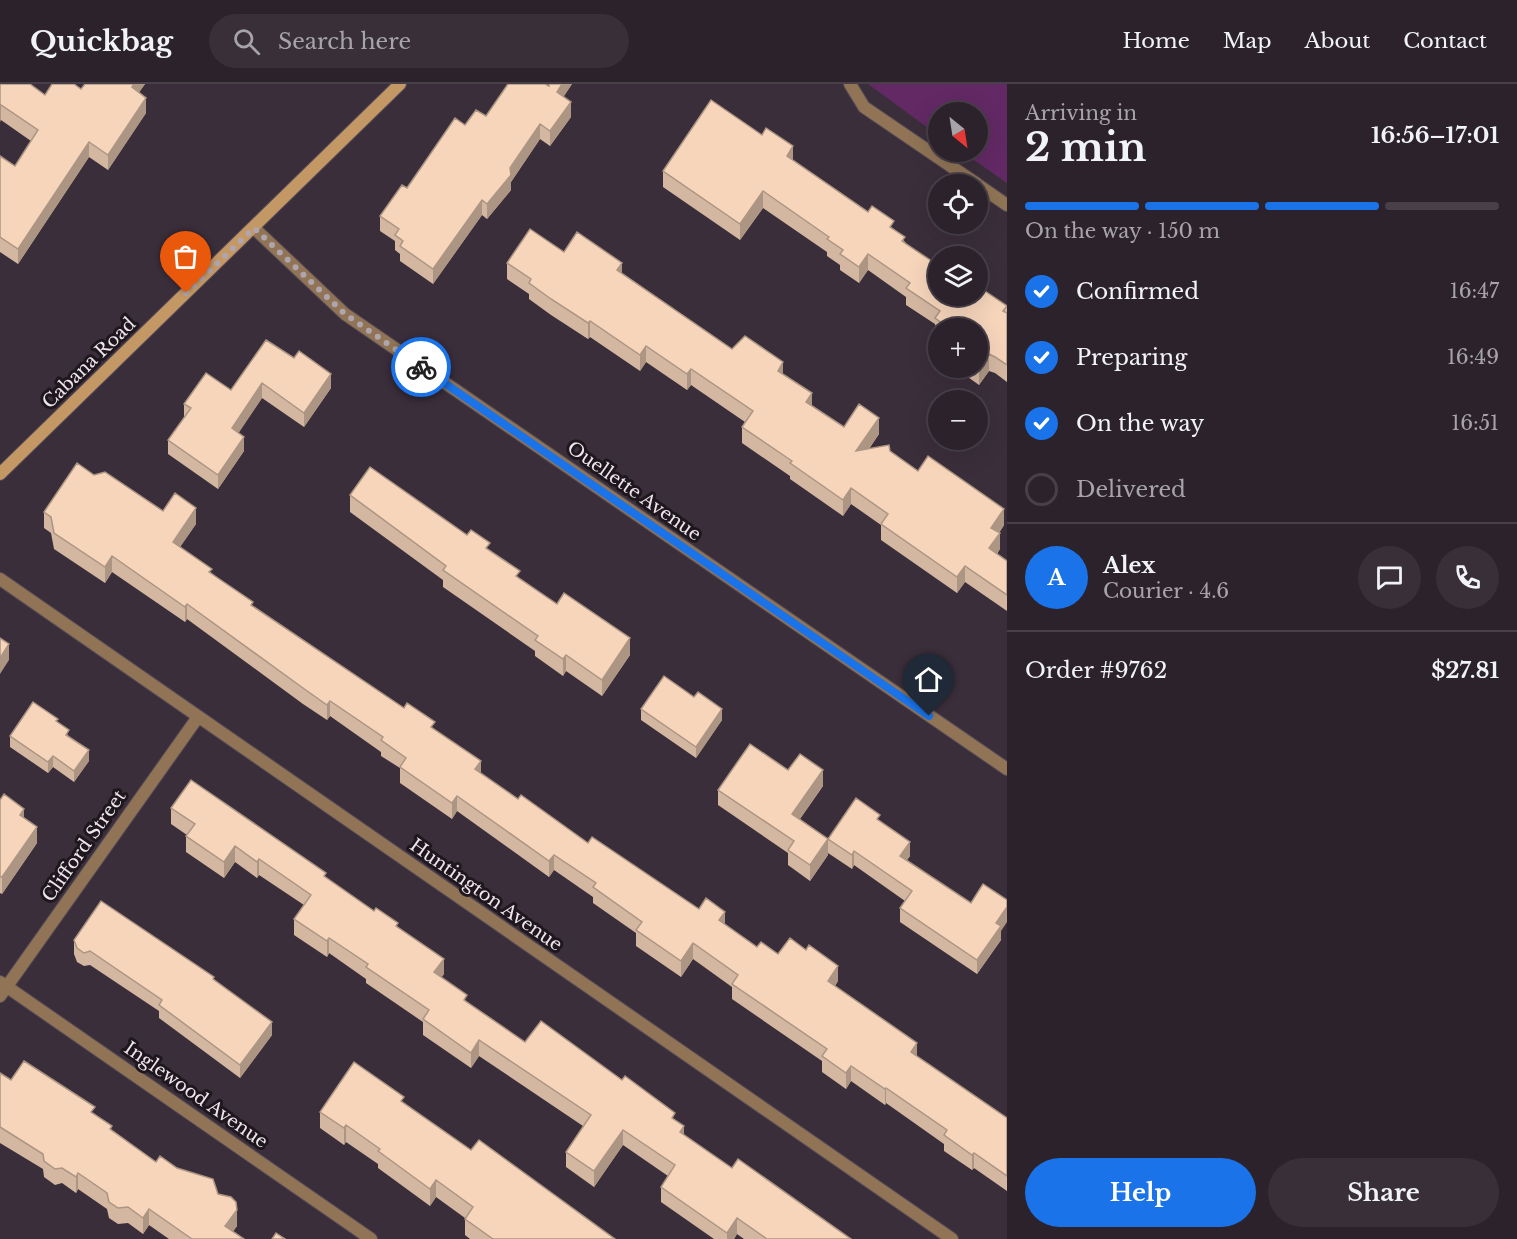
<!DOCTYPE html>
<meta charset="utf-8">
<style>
:root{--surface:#2c222c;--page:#382f38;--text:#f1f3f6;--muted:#a6a4a9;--line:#483f48;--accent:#1a73e8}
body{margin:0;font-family:"Libre Baskerville",serif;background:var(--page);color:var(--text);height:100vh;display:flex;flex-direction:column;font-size:22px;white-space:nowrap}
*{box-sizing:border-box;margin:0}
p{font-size:20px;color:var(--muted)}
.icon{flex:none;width:33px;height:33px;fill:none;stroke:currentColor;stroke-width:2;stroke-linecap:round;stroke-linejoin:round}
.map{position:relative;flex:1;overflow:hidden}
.drawer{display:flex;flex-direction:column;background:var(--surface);width:510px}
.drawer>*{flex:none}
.needle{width:39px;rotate:150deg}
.controls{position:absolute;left:928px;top:18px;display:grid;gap:12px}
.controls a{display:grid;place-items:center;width:60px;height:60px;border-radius:50%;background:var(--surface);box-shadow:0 6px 24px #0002,0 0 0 2px var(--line);font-size:30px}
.pin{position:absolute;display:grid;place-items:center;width:51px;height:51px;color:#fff;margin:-62px -26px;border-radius:50% 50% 50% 0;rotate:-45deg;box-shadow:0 0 6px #0007}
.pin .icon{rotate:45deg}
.courier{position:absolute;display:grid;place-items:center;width:60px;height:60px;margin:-30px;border:4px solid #1a73e8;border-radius:50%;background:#fff;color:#222;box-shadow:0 2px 8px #0007}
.head em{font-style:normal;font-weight:700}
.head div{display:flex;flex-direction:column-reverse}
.head{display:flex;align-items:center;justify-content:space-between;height:102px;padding:0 18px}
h1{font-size:39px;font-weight:700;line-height:45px}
.bar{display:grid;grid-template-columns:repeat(4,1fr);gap:9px 6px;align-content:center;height:72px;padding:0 18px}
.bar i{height:8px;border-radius:4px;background:var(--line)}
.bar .active{background:var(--accent)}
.bar p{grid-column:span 4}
.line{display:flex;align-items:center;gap:15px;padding:0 18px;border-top:2px solid var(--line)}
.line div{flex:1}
.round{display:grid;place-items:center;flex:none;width:63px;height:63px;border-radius:32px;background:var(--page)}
ol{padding:0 18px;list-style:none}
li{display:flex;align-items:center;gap:18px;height:66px}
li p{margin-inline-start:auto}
li .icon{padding:6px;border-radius:50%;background:var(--accent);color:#fff;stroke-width:4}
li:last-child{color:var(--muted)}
li i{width:33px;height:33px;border:3px solid var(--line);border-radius:50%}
.cta{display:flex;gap:12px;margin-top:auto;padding:12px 18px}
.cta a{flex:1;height:69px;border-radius:36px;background:var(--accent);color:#fff;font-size:24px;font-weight:700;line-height:69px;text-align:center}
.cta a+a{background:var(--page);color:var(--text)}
header{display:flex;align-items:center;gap:36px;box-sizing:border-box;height:84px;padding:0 30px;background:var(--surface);border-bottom:2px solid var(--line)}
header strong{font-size:28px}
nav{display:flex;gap:33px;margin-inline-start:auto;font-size:21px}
.search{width:420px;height:54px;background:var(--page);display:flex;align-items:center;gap:15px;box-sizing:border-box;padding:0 21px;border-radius:33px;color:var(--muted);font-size:22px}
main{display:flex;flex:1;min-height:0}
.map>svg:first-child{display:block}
.green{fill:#622964}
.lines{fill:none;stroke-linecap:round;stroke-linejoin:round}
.street-casing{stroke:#574b57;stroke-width:14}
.secondary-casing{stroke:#574b57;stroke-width:14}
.street{stroke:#907455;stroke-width:12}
.secondary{stroke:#c49865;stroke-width:12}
.wall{fill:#d4b7a1}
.shaded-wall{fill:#ac9583}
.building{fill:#f6d5bb;stroke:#ac9583;stroke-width:1.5}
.done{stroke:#afa5ae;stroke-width:6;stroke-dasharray:0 10.8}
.route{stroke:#1a73e8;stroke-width:8}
.labels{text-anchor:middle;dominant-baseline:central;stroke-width:6;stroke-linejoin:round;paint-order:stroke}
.street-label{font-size:18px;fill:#eee5ed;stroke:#1e181e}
</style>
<header>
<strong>Quickbag</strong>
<div class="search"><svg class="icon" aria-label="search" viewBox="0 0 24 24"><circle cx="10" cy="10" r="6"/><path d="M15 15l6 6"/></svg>Search here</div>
<nav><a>Home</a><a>Map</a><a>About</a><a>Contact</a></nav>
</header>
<main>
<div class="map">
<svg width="1007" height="1155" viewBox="0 0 1007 1155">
<rect width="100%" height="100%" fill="#3a2e3a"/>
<path class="green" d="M868,0H1007V99L962,68H978V28H939V52Z"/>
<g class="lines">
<g class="street-casing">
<path id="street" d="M850,0L864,23L977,100
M978,101L1007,121
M254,144L345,230L1007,685
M0,495L952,1155
M0,898L371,1155
M0,912L198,633"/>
</g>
<g class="secondary-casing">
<path id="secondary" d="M0,390L400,0"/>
</g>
<use href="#street" class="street"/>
<use href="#secondary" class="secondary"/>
</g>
<path class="wall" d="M0,0L45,11L81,5L85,0H145L139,8L146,29L108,86L89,73L18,180L0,168V72L15,82L31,57L1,36Z
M549,0H572L563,13L571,33L550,62L540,55L511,98V106L487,135L482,131L433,200L400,177V170L395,166V157L380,147V132L465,41L549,2Z
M793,76L894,145L905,158L939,212L1007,222V298L995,289L989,287L979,301L958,286V284H978V244H939V254L935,251V240L906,221V213L868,186L859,199L840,186V181L827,172V168L763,124L740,156L663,103V87Z
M507,179L622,189L732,265L783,290L812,322L844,343L879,350L869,365L890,367L918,387L1004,441L999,449L1000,465L997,470L1007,477V527L965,498L957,509L881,456V441L851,420L843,432L790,395V392L742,359V343L745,338L691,301L687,306L646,278L640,287L590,253L588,255L551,231L529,215V210L507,195Z
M266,256L331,304L304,343L262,314L238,349L244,367L218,405L168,370V356L184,334V320L231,306Z
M94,391L163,427L196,440L180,463L253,523L435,646L481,689L518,715L588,759L699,825L725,841L757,863L778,870L838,897L835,902L917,973L1007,1034V1107L974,1084L972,1086L944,1067V1060L886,1019L885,1021L851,997L846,1005L822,988V977L732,915V903L693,875L681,893L636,862V849L593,819V813L554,786L549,793L457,727L452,735L400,699V684L381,672V668L330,632L327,636L303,620L187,535L185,538L112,488L105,499L54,465L51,449L44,444V428Z
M350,411L490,466L520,495L630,571L602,612L566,587L563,592L535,572V567L443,503V496L350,428Z
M641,625L722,636L696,674L641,636Z
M58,639L89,677L74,698L53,683L48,689L10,663V652Z
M788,686L823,702L800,735L828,755L880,737L910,772L907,776L1001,847V856L977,890L900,838V824L905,817L854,781L852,785L828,769V771L810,797L788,781V769L718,721V706Z
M0,716L24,734L37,759L2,810L0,809Z
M171,724L326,794L398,843L444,890L441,893L467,918L525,958L675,1036L684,1051L732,1084L851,1155H744L737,1150L734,1155H714L661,1118V1103L668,1092L623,1061L594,1103L566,1083V1068L583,1042L479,972L471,984L423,951V938L366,899V895L329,869L327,873L294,851V835L304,821L259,791L257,794L235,778L224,794L186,768V752L187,751L171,740Z
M74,856L214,896L272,951L240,994L159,934V927L90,881L84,882L77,878L74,870Z
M0,989L11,996L95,1030L112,1046L156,1078L177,1084L218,1110L237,1142L233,1147L244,1155H169L149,1141L143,1150L128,1139L118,1140L109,1134L107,1125L78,1105L76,1109L62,1099L55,1101L44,1093L43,1085L0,1059Z
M404,1020L471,1066L615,1155H470L465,1151V1134L436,1113L430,1122L378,1084V1080L346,1058L344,1061L320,1044V1028Z"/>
<path class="shaded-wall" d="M134,0H145L132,19V3Z
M562,0H572L557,23V8Z
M146,14V29L108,86V71Z
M571,18V33L550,62V47Z
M1,21V36L0,38V22Z
M540,40V55L511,98V106L487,135V120Z
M89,58V73L18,180V165Z
M793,62V79L787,72Z
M763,107V124L740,156V140Z
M482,116V131L433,200V185Z
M868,170V186L859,199V183Z
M622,179V195L617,186Z
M590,237V253L588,255V239Z
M646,262V278L640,287V271Z
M989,270V287L979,301V285Z
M783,278V294L778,287Z
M691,285V301L687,306V290Z
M331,290V304L304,343V329Z
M262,299V314L232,359V344Z
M812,309V326L806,318Z
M879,334V350L856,383V367Z
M244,353V367L218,405V391Z
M851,404V420L843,432V416Z
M196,424V440L173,473V458Z
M1004,425V441L991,460V444Z
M1000,449V465L989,480V464Z
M112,472V488L105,499V483Z
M965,482V498L957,509V493Z
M187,520V535L185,538V523Z
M630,554V571L602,612V596Z
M9,560V576L0,590V574Z
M566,571V587L563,592V575Z
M330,617V632L327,636V621Z
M722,625V636L696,674V663Z
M89,666V677L74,698V687Z
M53,672V683L48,689V678Z
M481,677V693L475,685Z
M823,686V702L792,746V730Z
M457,712V727L452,735V719Z
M24,725V741L20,731Z
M37,743V759L2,810V793Z
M828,755V771L810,797V781Z
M910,758V772L900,786V772Z
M235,762V778L224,794V778Z
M854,767V781L852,785V771Z
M554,771V786L549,793V777Z
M259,775V791L257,794V778Z
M1007,823V838L1001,847V856L977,890V876L996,839Z
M725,828V843L719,836Z
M329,854V869L327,873V857Z
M693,859V875L681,893V877Z
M444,875V890L434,904V888Z
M838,882V897L828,912V897Z
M272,938V951L240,994V981Z
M479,956V972L471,984V969Z
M917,959V974L911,968Z
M851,982V997L846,1005V989Z
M886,1004V1019L885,1021V1005Z
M346,1041V1058L344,1061V1044Z
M684,1042V1058L680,1048Z
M623,1046V1061L594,1103V1087Z
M974,1069V1084L972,1086V1071Z
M78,1089V1105L76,1109V1093Z
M436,1096V1113L430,1122V1105Z
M149,1125V1141L143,1150V1134Z
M237,1126V1142L228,1155L225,1142Z
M737,1134V1150L734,1155H727V1149Z"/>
<path class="building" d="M0,0H30L45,11L52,0H74L81,5L85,0H134L132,3L146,14L108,71L89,58L18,165L0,153V72L15,82L38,46L1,21L0,22Z
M508,0H545L549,2V0H562L557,8L571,18L550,47L540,40L510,84L511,91L487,120L482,116L433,185L400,162L403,157L395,151L399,145L380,132L402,101L407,104L455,34L465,41L476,26L486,32Z
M711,16L762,51L766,44L793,62L787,72L868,128L872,122L894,137L890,143L905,153L902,157L939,182V212H978V205L979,203L1007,222L1003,227L1007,229V281L995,273L989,270L979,285L977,284H978V244H949L935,234L940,227L906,204L910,199L868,170L859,183L840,170L843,166L827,155L829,153L763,107L740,140L663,87Z
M530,145L564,168L577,148L622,179L617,186L732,265L745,252L783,278L778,287L812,309L806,318L844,343L859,320L879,334L856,367L889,361L890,367L918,387L928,372L1004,425L991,444L1000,449L989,464L1007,477V511L965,482L957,493L881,440L888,430L851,404L843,416L790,379L792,377L742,343L753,327L691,285L687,290L646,262L640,271L590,237L588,239L551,215L529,199L531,195L507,179Z
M266,256L294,274L299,267L331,290L304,329L262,299L232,344L244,353L218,391L168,356L191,324L184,320L206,289L231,306Z
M77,379L94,391L105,388L163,427L175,409L196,424L173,458L212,485L209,488L253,518L251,521L404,624L407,619L435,638L431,643L481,677L475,685L518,715L521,711L588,759L592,753L699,825L706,814L725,828L719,836L757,863L761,858L778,870L790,854L806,866L809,861L838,882L828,897L917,959L911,968L1007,1034V1092L974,1069L972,1071L944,1051L947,1046L886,1004L885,1005L851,982L846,989L822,972L827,965L732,900L738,891L693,859L681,877L636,846L642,838L593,803L596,799L554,771L549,777L457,712L452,719L400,683L406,674L381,656L383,653L330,617L327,621L303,604L187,520L185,523L112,472L105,483L54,449L51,433L44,428Z
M370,383L467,451L471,446L490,459L486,464L520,487L516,492L557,520L564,509L630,554L602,596L566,571L563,575L535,556L538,552L443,486L446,482L350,411Z
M0,554L9,560L0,574Z
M664,592L694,613L698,608L722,625L696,663L641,625Z
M33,618L58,635L56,637L69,646L66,651L89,666L74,687L53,672L48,678L10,652Z
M750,660L788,686L800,670L823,686L792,730L828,755L810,781L788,766L794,757L718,706Z
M191,696L326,789L324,792L374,827L376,824L398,839L396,842L444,875L434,888L467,911L464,916L525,958L541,937L622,996L625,992L675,1029L672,1034L684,1042L680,1048L732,1084L738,1075L851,1155H767L737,1134L727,1149L661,1103L675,1081L623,1046L594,1087L566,1068L591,1031L479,956L471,969L423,935L429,926L366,883L368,880L329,854L327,857L294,835L311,811L259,775L257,778L235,762L224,778L186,752L195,740L171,724Z
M4,710L24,725L20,731L37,743L2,793H0V716Z
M856,714L880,731L877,735L910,758L900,772L971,819L983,800L1007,816V823L996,839L1001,842L977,876L900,824L912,807L854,767L852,771L828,755Z
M101,817L214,893L213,895L272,938L240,981L159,921L162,916L90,867L84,869L77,864L74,856Z
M24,977L95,1023L91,1028L112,1042L110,1045L156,1078L160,1072L177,1084L213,1095L218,1110L231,1113L236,1118L237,1126L225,1142L244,1155H192L149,1125L143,1134L128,1123L118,1124L109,1118L107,1109L78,1089L76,1093L62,1084L55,1085L44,1077L43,1070L0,1043V989L11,996Z
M354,978L404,1013L401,1017L471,1066L479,1056L615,1155H493L465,1135L473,1123L436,1096L430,1105L378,1067L380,1065L346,1041L344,1044L320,1028Z
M276,1149L285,1155H272Z"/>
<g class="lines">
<path class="done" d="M186,209L254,144L345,230L421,283"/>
<path class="route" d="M421,283L929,632"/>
</g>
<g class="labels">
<g class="street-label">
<text transform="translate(89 279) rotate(-44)">Cabana Road</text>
<text transform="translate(634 407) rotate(35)">Ouellette Avenue</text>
<text transform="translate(84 762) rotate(-55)">Clifford Street</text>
<text transform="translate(486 811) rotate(35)">Huntington Avenue</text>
<text transform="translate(196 1011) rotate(35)">Inglewood Avenue</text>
</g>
</g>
</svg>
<div class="controls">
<a><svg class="needle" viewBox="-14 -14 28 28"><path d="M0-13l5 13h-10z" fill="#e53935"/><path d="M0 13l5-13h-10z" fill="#a6a4a9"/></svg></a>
<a><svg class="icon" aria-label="locate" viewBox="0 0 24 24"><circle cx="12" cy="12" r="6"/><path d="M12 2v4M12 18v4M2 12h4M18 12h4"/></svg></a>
<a><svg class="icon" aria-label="layers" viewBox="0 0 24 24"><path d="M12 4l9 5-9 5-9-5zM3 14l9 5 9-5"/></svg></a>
<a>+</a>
<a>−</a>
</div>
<div class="pin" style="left:186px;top:209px;background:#ea580c"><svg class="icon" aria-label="bag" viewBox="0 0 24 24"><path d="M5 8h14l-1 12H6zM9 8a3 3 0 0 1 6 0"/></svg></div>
<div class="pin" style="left:929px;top:632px;background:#1f2937"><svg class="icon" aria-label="home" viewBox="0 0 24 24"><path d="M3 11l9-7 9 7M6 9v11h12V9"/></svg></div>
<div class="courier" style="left:421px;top:283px"><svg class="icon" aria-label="bike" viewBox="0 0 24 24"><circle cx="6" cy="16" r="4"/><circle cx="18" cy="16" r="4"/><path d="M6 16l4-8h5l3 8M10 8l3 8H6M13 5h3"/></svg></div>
</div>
<section class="drawer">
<div class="head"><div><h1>2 min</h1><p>Arriving in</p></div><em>16:56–17:01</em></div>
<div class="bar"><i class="active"></i><i class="active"></i><i class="active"></i><i></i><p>On the way · 150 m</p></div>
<ol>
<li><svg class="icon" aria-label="check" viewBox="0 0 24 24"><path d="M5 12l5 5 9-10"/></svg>Confirmed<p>16:47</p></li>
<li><svg class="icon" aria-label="check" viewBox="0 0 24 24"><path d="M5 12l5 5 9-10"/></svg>Preparing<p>16:49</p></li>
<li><svg class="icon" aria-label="check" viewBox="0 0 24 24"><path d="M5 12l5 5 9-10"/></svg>On the way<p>16:51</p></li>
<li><i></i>Delivered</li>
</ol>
<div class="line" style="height:108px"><b class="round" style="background:var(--accent);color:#fff">A</b><div><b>Alex</b><p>Courier · 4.6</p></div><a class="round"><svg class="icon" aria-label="chat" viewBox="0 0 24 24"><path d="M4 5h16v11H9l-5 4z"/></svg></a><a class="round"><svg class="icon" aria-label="phone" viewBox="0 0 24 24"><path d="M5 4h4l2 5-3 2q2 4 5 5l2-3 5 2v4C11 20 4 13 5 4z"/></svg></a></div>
<div class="line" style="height:78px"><div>Order #9762</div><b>$27.81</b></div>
<div class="cta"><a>Help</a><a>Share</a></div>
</section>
</main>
